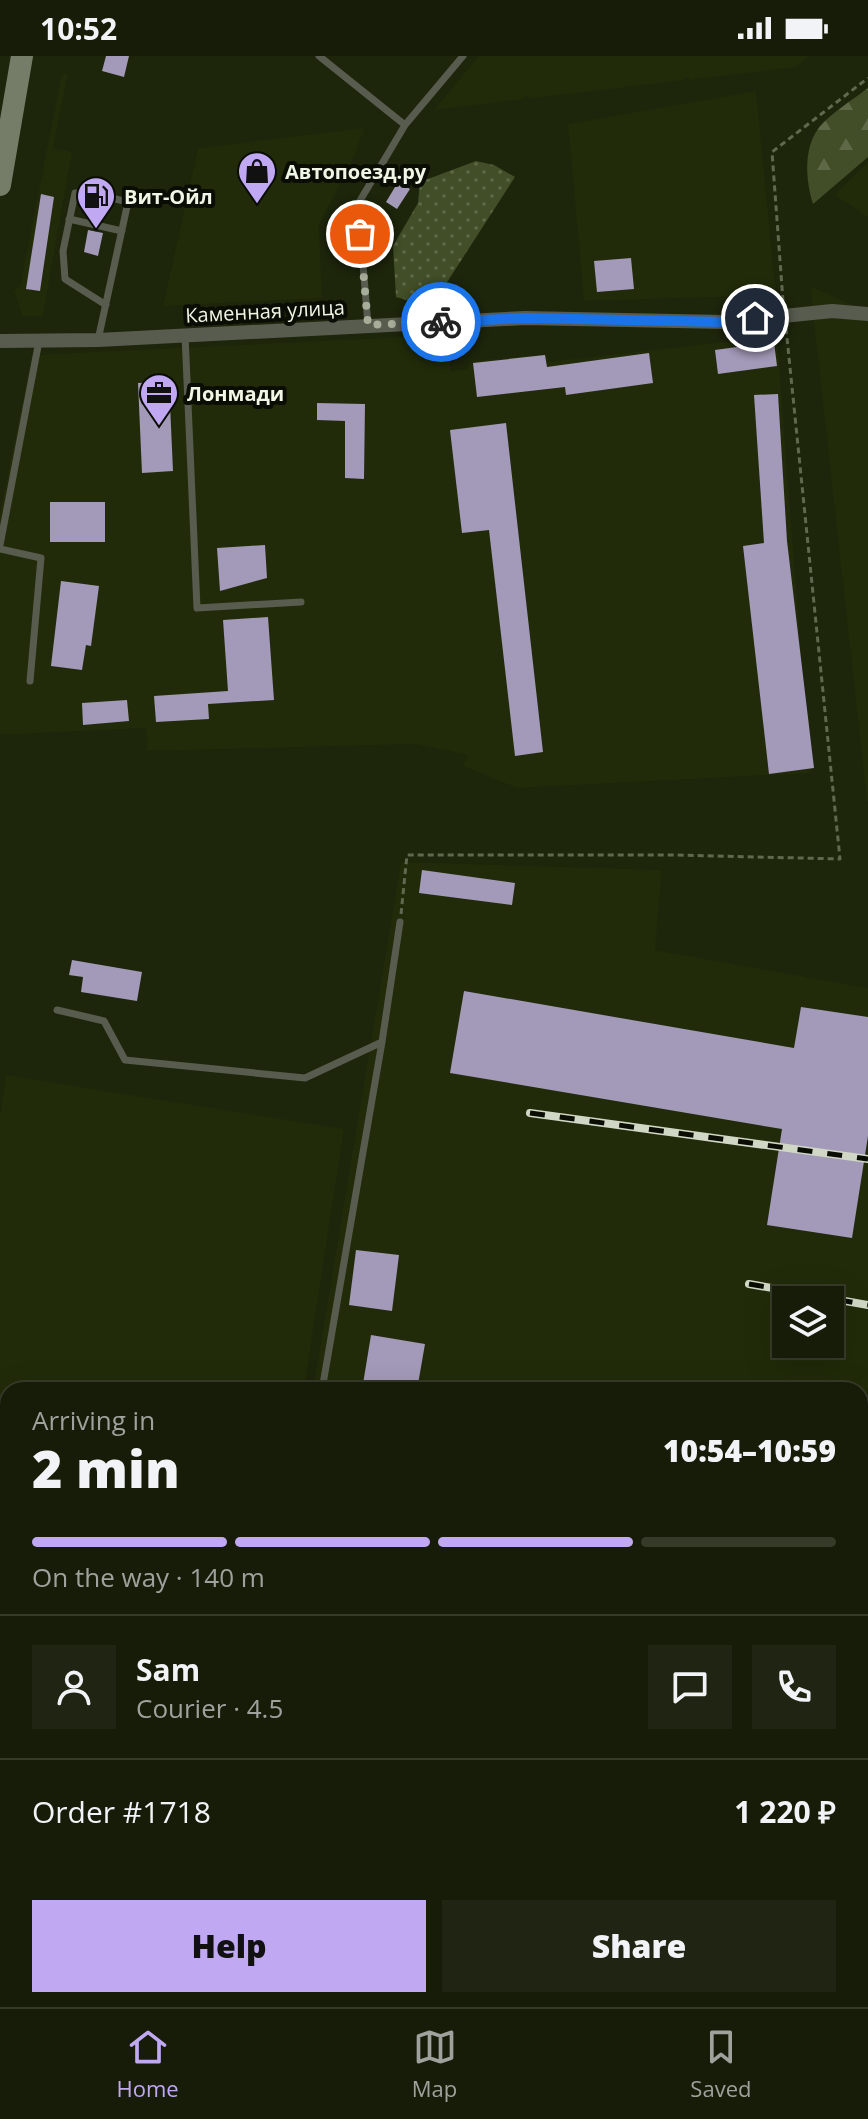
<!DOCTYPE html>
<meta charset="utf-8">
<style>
:root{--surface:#161c08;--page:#1f2512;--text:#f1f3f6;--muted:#9ea19c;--line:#353a29;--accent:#c1a8f3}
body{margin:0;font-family:"Open Sans",sans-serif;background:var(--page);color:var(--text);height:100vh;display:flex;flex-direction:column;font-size:30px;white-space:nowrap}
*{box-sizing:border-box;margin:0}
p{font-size:26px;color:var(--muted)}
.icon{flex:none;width:44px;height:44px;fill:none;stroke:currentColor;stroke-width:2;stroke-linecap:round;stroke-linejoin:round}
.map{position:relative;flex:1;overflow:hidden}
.panel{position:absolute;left:0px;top:1326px;width:868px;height:626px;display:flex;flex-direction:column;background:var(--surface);border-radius:24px 24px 0 0;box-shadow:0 8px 32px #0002,0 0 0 2px var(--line)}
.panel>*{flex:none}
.fabs{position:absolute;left:772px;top:1230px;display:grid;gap:16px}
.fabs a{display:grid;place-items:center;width:72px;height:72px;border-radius:0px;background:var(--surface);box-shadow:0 8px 32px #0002,0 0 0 2px var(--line);font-size:40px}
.pin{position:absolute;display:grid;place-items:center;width:68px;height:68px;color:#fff;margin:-34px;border:4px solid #fff;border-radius:50%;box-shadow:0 2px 8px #0007}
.courier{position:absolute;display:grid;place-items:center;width:80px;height:80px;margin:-40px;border:6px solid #1a73e8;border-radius:50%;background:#fff;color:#222;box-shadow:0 2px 10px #0007}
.headline em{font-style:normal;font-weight:800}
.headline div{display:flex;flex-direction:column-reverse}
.headline{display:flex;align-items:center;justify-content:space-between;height:136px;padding:0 32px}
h1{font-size:52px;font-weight:800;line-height:60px}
.bar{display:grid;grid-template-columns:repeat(4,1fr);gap:12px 8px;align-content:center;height:96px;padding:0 32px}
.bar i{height:10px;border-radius:6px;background:var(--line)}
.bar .current{background:var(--accent)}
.bar p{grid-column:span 4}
.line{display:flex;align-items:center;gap:20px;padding:0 32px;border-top:2px solid var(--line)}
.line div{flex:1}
.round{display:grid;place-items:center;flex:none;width:84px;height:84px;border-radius:0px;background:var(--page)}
.cta{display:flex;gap:16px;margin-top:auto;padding:16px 32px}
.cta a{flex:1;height:92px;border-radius:0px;background:var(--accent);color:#111;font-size:32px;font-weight:800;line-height:92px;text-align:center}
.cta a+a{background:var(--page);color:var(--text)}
.status{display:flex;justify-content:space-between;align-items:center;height:56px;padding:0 40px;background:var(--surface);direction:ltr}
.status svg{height:22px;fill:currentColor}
.dock{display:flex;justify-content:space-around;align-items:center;height:112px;border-top:2px solid var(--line);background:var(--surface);font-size:22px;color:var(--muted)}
.dock a{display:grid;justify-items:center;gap:4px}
.dock .current{color:var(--accent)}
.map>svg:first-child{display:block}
.built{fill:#212b09;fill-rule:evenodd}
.grass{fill:url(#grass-dots)}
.forest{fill:url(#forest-firs)}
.building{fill:#a399b8}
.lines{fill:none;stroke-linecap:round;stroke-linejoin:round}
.path{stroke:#606850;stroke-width:3;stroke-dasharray:6 4;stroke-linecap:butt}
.service{stroke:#575c4f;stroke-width:7}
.minor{stroke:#575c4f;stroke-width:14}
.secondary{stroke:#757d69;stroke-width:22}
.rail-casing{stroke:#d0d8c5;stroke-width:8}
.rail{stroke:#090d04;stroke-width:5;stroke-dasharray:15;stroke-linecap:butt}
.done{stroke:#a6ad99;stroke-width:8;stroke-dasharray:0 14.4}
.route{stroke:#1a73e8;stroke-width:10}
.labels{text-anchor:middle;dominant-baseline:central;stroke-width:8;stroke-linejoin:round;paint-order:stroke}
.poi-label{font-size:20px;font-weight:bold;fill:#eff6e5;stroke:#090d04;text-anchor:start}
.street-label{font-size:20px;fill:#eff6e5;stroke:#090d04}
</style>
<div class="status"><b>10:52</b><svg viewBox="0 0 49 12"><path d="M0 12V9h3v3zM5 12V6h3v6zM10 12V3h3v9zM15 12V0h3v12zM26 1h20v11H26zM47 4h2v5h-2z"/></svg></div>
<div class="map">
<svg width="868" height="1951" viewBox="0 0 868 1951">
<defs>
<pattern id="grass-dots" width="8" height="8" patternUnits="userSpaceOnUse" patternTransform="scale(2)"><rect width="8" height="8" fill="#424e27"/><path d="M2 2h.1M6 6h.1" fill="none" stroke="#5e6846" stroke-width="1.8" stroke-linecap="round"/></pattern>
<pattern id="forest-firs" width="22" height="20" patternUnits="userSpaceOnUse" patternTransform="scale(2)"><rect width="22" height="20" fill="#424e27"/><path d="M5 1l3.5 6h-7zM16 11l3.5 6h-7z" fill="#5e6846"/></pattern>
</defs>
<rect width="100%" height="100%" fill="#1d250b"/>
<path class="built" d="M479,0H810L796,11L689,24V21L684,22V24L529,43L528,40H524V43L434,54Z
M62,17L68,18L53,92L72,96L43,260H22L14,234L20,230Z
M756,35L776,239L584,245L568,68Z
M364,72L356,97L319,169L322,242L163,250L198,92Z
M868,106V161L835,139Z
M810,230L868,256V745H867Z
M446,279L451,315L467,313L472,305L547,298L548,306L777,280L810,717L517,732L463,710L468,699L415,688L147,695L146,672L0,679V457L32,299Z
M401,806L662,814L655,894L868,932V1878L860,1877V1334H313ZM786,1244H830V1288H786Z
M6,1019L344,1073L304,1334H8V1669L0,1667V1060Z
M0,1758L8,1759V1944H471L469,1951H0Z
M860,1924L868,1925V1951H516L520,1944H860Z"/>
<path class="grass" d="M476,105L494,109L515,121L431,251L396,241L393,190L418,147L420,126Z"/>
<path class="forest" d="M868,32V101L813,148C806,125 803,94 818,73C828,59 854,43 868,32Z"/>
<path class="building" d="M106,0H129L124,21L102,15Z
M398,126L410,133L397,153L386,146Z
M41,138L54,141L40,235L26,233Z
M88,174L103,177L98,200L84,196Z
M631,202L634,233L597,236L594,205Z
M774,286L777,310L718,318L715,294Z
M649,297L653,327L566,339L565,331L477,341L473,307L545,299L547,311Z
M169,326L173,415L142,417L138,327Z
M778,338L787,485L814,712L769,718L743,490L764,487L754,339Z
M317,347L365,348L364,423L345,422V365L317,364Z
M506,367L543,696L515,700L489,474L462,477L450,374Z
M50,446H105V486H50Z
M265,489L267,522L220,535L217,492Z
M61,525L99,530L91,590L86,589L82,614L51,610Z
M268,561L274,644L208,648L209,663L156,666L154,640L228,635L223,564Z
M127,644L129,665L83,669L82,647Z
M422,814L515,827L512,849L419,837Z
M72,904L142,916L137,945L81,936L83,921L69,919Z
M464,935L794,992L801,951L868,961V1080L852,1182L767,1169L782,1073L450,1017Z
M356,1194L399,1199L392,1255L349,1249Z
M371,1279L425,1288L417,1334H362Z"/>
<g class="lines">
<path class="path" d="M783,245L772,96L868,22
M401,858L407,799H676L840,803L786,272"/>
<path class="service" d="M319,0L405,69
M69,163L122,175
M368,269L358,148L405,69L463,0
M185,279L197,552L301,546
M98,284L128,146L95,138L75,137L63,195L65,223L106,249
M0,489L39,285
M0,493L41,502L30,625
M57,954L104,965L125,1004L305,1022L382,986
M322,1334L382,986L400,866
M0,1693L8,1695
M484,1951L487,1944"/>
<path class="minor" d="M0,285L98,284L525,262L725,266L832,255L868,258
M0,1734L8,1736
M860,1892L868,1894"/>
<path class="secondary" d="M0,129L22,0"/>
<g class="rail-casing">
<path id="rail" d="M530,1057L868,1103
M749,1228L868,1249
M860,1394L868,1395"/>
</g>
<use href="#rail" class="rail"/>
</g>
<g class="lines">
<path class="done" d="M360,178L368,269L441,266"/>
<path class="route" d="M441,266L525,262L725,266L755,262"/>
</g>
<defs>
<g id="shop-pin" transform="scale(2)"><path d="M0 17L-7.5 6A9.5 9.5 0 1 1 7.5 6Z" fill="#c1a8f3" stroke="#090d04"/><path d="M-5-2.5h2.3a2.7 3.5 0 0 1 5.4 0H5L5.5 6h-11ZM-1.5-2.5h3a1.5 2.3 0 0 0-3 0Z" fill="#111"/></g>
<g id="fuel-pin" transform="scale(2)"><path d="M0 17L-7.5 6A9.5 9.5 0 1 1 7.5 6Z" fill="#c1a8f3" stroke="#090d04"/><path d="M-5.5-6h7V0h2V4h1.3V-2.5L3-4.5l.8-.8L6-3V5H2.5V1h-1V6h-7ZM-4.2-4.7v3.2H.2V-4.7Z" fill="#111"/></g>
<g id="office-pin" transform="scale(2)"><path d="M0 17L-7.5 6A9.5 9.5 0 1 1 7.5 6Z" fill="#c1a8f3" stroke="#090d04"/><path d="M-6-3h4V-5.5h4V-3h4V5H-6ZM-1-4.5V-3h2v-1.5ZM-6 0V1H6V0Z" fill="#111"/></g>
</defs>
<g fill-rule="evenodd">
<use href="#shop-pin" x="257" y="115"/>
<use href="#fuel-pin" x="96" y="140"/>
<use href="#office-pin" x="159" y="337"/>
</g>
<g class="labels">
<g class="poi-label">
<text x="285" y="115">Автопоезд.ру</text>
<text x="124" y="140">Вит-Ойл</text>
<text x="187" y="337">Лонмади</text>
</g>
<g class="street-label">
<text transform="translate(265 255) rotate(-3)">Каменная улица</text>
</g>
</g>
</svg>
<div class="fabs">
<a><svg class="icon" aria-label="layers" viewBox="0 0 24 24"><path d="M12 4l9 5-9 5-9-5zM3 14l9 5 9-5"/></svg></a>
</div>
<div class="pin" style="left:360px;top:178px;background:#ea580c"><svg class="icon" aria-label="bag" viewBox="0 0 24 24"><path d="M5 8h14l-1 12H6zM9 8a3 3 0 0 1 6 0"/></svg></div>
<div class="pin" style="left:755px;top:262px;background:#1f2937"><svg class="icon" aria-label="home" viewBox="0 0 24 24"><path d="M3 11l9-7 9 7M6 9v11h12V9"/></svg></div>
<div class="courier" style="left:441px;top:266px"><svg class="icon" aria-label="bike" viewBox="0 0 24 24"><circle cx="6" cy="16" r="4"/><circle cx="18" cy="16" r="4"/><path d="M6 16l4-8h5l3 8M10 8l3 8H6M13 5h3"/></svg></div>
<section class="panel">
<div class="headline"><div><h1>2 min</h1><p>Arriving in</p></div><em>10:54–10:59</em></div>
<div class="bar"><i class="current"></i><i class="current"></i><i class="current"></i><i></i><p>On the way · 140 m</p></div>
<div class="line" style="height:144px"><a class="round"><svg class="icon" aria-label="person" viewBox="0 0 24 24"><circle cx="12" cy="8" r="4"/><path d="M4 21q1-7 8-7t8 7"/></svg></a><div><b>Sam</b><p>Courier · 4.5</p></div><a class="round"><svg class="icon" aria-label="chat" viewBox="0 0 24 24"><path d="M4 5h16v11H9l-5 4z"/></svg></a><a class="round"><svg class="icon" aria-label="phone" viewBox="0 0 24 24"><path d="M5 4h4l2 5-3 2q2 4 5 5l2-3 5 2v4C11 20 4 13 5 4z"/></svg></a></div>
<div class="line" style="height:104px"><div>Order #1718</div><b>1 220 ₽</b></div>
<div class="cta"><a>Help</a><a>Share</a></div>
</section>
</div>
<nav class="dock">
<a class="current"><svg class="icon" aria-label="home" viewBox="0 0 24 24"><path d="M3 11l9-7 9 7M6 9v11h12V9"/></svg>Home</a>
<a><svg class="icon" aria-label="map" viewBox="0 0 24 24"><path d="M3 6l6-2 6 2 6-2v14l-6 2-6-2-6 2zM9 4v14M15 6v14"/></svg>Map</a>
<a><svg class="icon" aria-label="saved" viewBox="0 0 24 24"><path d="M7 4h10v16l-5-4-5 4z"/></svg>Saved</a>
</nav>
